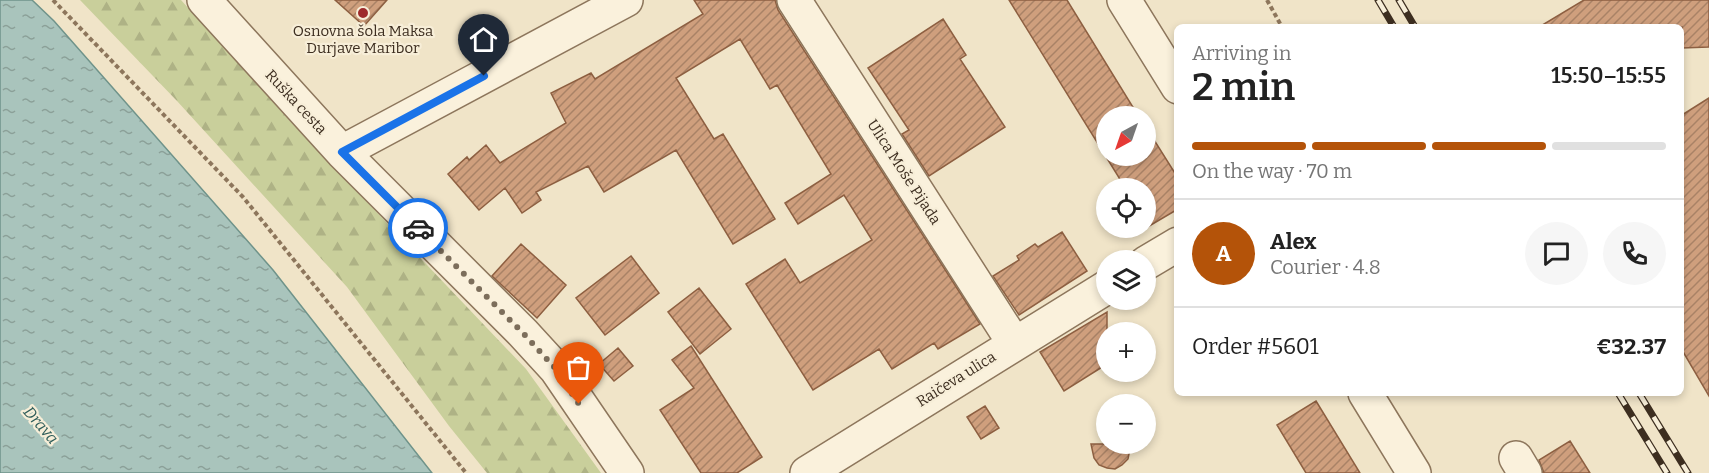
<!DOCTYPE html>
<meta charset="utf-8">
<style>
:root{--surface:#fff;--page:#f6f6f6;--text:#222;--muted:#767676;--line:#e0e0e0;--accent:#b45309}
body{margin:0;font-family:Bitter,serif;background:var(--page);color:var(--text);height:100vh;display:flex;flex-direction:column;font-size:22px;white-space:nowrap}
*{box-sizing:border-box;margin:0}
p{font-size:20px;color:var(--muted)}
.icon{flex:none;width:33px;height:33px;fill:none;stroke:currentColor;stroke-width:2;stroke-linecap:round;stroke-linejoin:round}
.map{position:relative;flex:1;overflow:hidden}
.sheet{position:absolute;left:1174px;top:24px;width:510px;height:372px;display:flex;flex-direction:column;background:var(--surface);border-radius:9px;box-shadow:0 3px 9px #0003}
.sheet>*{flex:none}
.needle{width:39px;rotate:220deg}
.buttons{position:absolute;left:1096px;top:106px;display:grid;gap:12px}
.buttons a{display:grid;place-items:center;width:60px;height:60px;border-radius:50%;background:var(--surface);box-shadow:0 3px 9px #0003;font-size:30px}
.pin{position:absolute;display:grid;place-items:center;width:51px;height:51px;color:#fff;margin:-62px -26px;border-radius:50% 50% 50% 0;rotate:-45deg;box-shadow:0 0 6px #0007}
.pin .icon{rotate:45deg}
.courier{position:absolute;display:grid;place-items:center;width:60px;height:60px;margin:-30px;border:4px solid #1a73e8;border-radius:50%;background:#fff;color:#222;box-shadow:0 2px 8px #0007}
.overview em{font-style:normal;font-weight:600}
.overview div{display:flex;flex-direction:column-reverse}
.overview{display:flex;align-items:center;justify-content:space-between;height:102px;padding:0 18px}
h1{font-size:39px;font-weight:600;line-height:45px}
.bar{display:grid;grid-template-columns:repeat(4,1fr);gap:9px 6px;align-content:center;height:72px;padding:0 18px}
.bar i{height:8px;border-radius:4px;background:var(--line)}
.bar .selected{background:var(--accent)}
.bar p{grid-column:span 4}
.line{display:flex;align-items:center;gap:15px;padding:0 18px;border-top:2px solid var(--line)}
.line div{flex:1}
.round{display:grid;place-items:center;flex:none;width:63px;height:63px;border-radius:32px;background:var(--page)}
.map>svg:first-child{display:block}
.forest{fill:url(#forest-firs)}
.water{fill:url(#water-ripples);stroke:#6f938a;stroke-width:1.5}
.building{fill:url(#building-hatch);stroke:#8d5f41;stroke-width:1.5}
.lines{fill:none;stroke-linecap:round;stroke-linejoin:round}
.minor-casing{stroke:#8d765c;stroke-width:36}
.path{stroke:#8d765c;stroke-width:4;stroke-dasharray:4.5 3;stroke-linecap:butt}
.minor{stroke:#faf1dc;stroke-width:33}
.rail-casing{stroke:#3d2e20;stroke-width:7}
.rail{stroke:#f7eed8;stroke-width:4.5;stroke-dasharray:14;stroke-linecap:butt}
.done{stroke:#7c6e5b;stroke-width:6;stroke-dasharray:0 10.8}
.route{stroke:#1a73e8;stroke-width:8}
.poi-dot{fill:#9e2a2b;stroke:#f7eed8;stroke-width:2}
.labels{text-anchor:middle;dominant-baseline:central;stroke-width:4.5;stroke-linejoin:round;paint-order:stroke}
.poi-label{font-size:15px;fill:#3d2e20;stroke:#f7eed8}
.street-label{font-size:15px;fill:#3d2e20;stroke:#f7eed8}
.water-label{font-size:16px;font-style:italic;fill:#2f5d5a;stroke:#f7eed8}
</style>
<div class="map">
<svg width="1709" height="473" viewBox="0 0 1709 473">
<defs>
<pattern id="forest-firs" width="22" height="20" patternUnits="userSpaceOnUse" patternTransform="scale(1.5)"><rect width="22" height="20" fill="#c9cf9b"/><path d="M5 1l3.5 6h-7zM16 11l3.5 6h-7z" fill="#aeb285"/></pattern>
<pattern id="water-ripples" width="26" height="14" patternUnits="userSpaceOnUse" patternTransform="scale(1.5)"><rect width="26" height="14" fill="#a9c4bc"/><path d="M2 4q2-2 4 0t4 0M15 11q2-2 4 0t4 0" fill="none" stroke="#8ba098"/></pattern>
<pattern id="building-hatch" width="6" height="6" patternUnits="userSpaceOnUse" patternTransform="scale(1.5)"><rect width="6" height="6" fill="#cf9f7d"/><path d="M-1 1l2-2M0 6l6-6M5 7l2-2" fill="none" stroke="#a98266"/></pattern>
</defs>
<rect width="100%" height="100%" fill="#f0e4c8"/>
<path class="forest" d="M80,0H181L289,120L526,369L601,473H487L449,426L347,287L177,101Z"/>
<path class="water" d="M0,0H32L54,21L273,270L432,473H0Z"/>
<path class="building" d="M335,0H387L364,26Z
M694,0H775L778,10L980,324L938,349L934,343L892,369L879,349L813,390L746,284L785,259L800,283L872,240L844,195L798,224L785,203L831,174L777,85L770,89L740,39L676,78L714,139L723,134L775,219L733,244L676,150L604,192L588,166L536,192L541,200L522,213L505,188L479,210L448,174L467,157L469,160L486,145L500,163L566,123L551,93L591,73L595,79L703,14Z
M1009,0H1067L1139,117H1107V156H1146V127L1178,178V209L1146,228V189H1126Z
M1584,0H1709V47L1682,48V27H1539Z
M943,19L966,55L960,59L1005,127L929,176L902,134L909,130L868,68Z
M1709,98V396L1682,350V115Z
M1062,232L1087,271L1019,315L993,276L1019,260L1017,256L1035,244L1038,247Z
M521,244L566,285L537,318L492,276Z
M631,256L659,293L605,335L576,298Z
M699,288L731,329L700,354L668,312Z
M1107,312V364L1064,391L1040,352Z
M691,346L762,457L737,473H701L660,410L694,388L672,360Z
M618,348L633,366L614,381L599,364Z
M1316,401L1360,473H1306L1277,425Z
M985,406L999,428L981,439L967,417Z
M1570,441L1590,473H1544L1539,460Z
M1091,444H1131L1128,459L1122,465L1115,469L1107,468L1099,465L1094,458Z"/>
<g class="lines">
<g class="minor-casing">
<path id="minor" d="M204,0L342,152L523,333L556,369L627,473
M794,0L1014,343
M1124,0L1178,87
M342,152L626,0
M1146,263L1178,244
M1365,393L1414,473
M1516,458L1525,473
M807,473L1107,287"/>
</g>
<path class="path" d="M53,0L243,197L466,473
M1267,0L1282,27"/>
<use href="#minor" class="minor"/>
<g class="rail-casing">
<path id="rail" d="M1378,0L1394,27
M1399,0L1415,27
M1618,393L1667,473
M1639,393L1688,473"/>
</g>
<use href="#rail" class="rail"/>
</g>
<g class="lines">
<path class="done" d="M418,228L523,333L556,369L579,404"/>
<path class="route" d="M418,228L342,152L484,76"/>
</g>
<circle class="poi-dot" cx="363" cy="13" r="6"/>
<g class="labels">
<g class="poi-label">
<text x="363" y="31">Osnovna šola Maksa<tspan x="363" dy="17">Durjave Maribor</tspan></text>
</g>
<g class="street-label">
<text transform="translate(296 102) rotate(47)">Ruška cesta</text>
<text transform="translate(904 172) rotate(57)">Ulica Moše Pijada</text>
<text transform="translate(956 379) rotate(-32)">Raičeva ulica</text>
</g>
<g class="water-label">
<text transform="translate(41 425) rotate(49)">Drava</text>
</g>
</g>
</svg>
<div class="buttons">
<a><svg class="needle" viewBox="-14 -14 28 28"><path d="M0-13l5 13h-10z" fill="#e53935"/><path d="M0 13l5-13h-10z" fill="#767676"/></svg></a>
<a><svg class="icon" aria-label="locate" viewBox="0 0 24 24"><circle cx="12" cy="12" r="6"/><path d="M12 2v4M12 18v4M2 12h4M18 12h4"/></svg></a>
<a><svg class="icon" aria-label="layers" viewBox="0 0 24 24"><path d="M12 4l9 5-9 5-9-5zM3 14l9 5 9-5"/></svg></a>
<a>+</a>
<a>−</a>
</div>
<div class="pin" style="left:579px;top:404px;background:#ea580c"><svg class="icon" aria-label="bag" viewBox="0 0 24 24"><path d="M5 8h14l-1 12H6zM9 8a3 3 0 0 1 6 0"/></svg></div>
<div class="pin" style="left:484px;top:76px;background:#1f2937"><svg class="icon" aria-label="home" viewBox="0 0 24 24"><path d="M3 11l9-7 9 7M6 9v11h12V9"/></svg></div>
<div class="courier" style="left:418px;top:228px"><svg class="icon" aria-label="car" viewBox="0 0 24 24"><path d="M5 17H2v-5l4-1 3-4h7l3 4 3 1v5h-3M9 17h6M6 11h13"/><circle cx="7" cy="17" r="2"/><circle cx="17" cy="17" r="2"/></svg></div>
<section class="sheet">
<div class="overview"><div><h1>2 min</h1><p>Arriving in</p></div><em>15:50–15:55</em></div>
<div class="bar"><i class="selected"></i><i class="selected"></i><i class="selected"></i><i></i><p>On the way · 70 m</p></div>
<div class="line" style="height:108px"><b class="round" style="background:var(--accent);color:#fff">A</b><div><b>Alex</b><p>Courier · 4.8</p></div><a class="round"><svg class="icon" aria-label="chat" viewBox="0 0 24 24"><path d="M4 5h16v11H9l-5 4z"/></svg></a><a class="round"><svg class="icon" aria-label="phone" viewBox="0 0 24 24"><path d="M5 4h4l2 5-3 2q2 4 5 5l2-3 5 2v4C11 20 4 13 5 4z"/></svg></a></div>
<div class="line" style="height:78px"><div>Order #5601</div><b>€32.37</b></div>
</section>
</div>
